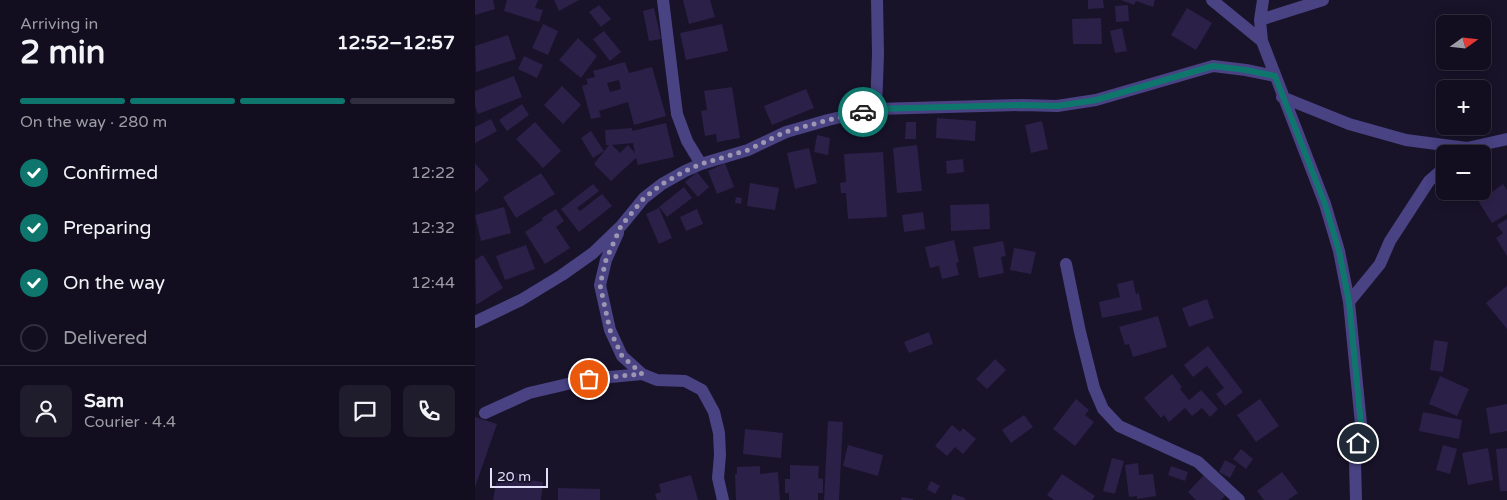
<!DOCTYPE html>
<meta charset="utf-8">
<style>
:root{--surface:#120e1f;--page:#1f1c2c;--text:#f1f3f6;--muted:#9c9ca4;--line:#312e3d;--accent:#0f766e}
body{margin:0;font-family:"Varela Round",sans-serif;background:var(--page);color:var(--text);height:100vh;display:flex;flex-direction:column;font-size:19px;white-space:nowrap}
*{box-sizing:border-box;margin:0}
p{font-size:16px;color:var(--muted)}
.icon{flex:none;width:28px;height:28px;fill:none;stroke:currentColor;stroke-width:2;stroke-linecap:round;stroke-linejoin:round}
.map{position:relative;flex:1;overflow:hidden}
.sheet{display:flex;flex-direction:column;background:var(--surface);width:475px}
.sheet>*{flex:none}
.needle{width:32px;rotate:75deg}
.fabs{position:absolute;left:961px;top:15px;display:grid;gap:10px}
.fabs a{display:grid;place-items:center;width:55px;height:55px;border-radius:8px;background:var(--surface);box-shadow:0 2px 12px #0003,0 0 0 1px var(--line);font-size:25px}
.scale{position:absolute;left:15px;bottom:12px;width:58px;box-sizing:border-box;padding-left:5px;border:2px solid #e3ddfc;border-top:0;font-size:14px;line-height:18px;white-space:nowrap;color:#e3ddfc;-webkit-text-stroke:4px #181329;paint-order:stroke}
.pin{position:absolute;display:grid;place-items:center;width:42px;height:42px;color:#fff;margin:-21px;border:2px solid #fff;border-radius:50%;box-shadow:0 1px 5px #0007}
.courier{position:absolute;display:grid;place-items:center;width:50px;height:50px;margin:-25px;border:4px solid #0f766e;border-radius:50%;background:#fff;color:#222;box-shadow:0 1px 6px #0007}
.summary em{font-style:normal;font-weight:700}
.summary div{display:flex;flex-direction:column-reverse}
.summary{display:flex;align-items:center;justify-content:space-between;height:85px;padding:0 20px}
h1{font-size:32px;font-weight:700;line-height:38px}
.bar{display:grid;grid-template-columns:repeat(4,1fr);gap:8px 5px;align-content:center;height:60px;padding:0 20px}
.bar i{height:6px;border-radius:4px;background:var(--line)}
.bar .current{background:var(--accent)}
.bar p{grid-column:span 4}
.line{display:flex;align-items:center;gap:12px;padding:0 20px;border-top:1px solid var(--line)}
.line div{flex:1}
.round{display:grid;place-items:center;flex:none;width:52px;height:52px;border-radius:8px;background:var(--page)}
ol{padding:0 20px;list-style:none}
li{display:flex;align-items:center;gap:15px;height:55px}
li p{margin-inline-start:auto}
li .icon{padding:5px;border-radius:50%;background:var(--accent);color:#fff;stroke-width:4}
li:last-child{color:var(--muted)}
li i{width:28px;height:28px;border:2px solid var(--line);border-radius:50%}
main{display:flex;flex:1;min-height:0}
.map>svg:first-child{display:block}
.building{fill:#2b2048;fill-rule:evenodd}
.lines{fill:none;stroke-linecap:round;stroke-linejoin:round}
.street{stroke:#494283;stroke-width:12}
.done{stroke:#9c96b2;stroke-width:5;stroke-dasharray:0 9}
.route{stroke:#0f766e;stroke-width:6}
</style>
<main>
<section class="sheet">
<div class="summary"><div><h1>2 min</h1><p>Arriving in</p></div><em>12:52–12:57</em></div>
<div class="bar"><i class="current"></i><i class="current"></i><i class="current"></i><i></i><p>On the way · 280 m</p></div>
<ol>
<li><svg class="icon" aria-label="check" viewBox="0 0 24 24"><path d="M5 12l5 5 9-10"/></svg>Confirmed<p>12:22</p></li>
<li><svg class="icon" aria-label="check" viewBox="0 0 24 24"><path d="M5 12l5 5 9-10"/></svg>Preparing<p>12:32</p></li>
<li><svg class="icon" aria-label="check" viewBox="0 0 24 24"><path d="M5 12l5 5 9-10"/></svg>On the way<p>12:44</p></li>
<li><i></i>Delivered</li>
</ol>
<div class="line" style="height:90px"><a class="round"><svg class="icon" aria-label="person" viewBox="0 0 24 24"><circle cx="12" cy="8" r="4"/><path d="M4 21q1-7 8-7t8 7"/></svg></a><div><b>Sam</b><p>Courier · 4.4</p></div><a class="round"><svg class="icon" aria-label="chat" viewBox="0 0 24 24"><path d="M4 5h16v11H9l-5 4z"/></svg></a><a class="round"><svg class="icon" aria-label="phone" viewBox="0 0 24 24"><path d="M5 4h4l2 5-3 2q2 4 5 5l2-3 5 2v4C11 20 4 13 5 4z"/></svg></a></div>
</section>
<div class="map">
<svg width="1032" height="500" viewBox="0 0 1032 500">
<rect width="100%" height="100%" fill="#181329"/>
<path class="building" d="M0,0H18L20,9L0,15Z
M32,0H63L60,8L68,10L64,22L29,11Z
M79,0H104L84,11Z
M208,0H235L240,17L214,24Z
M613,0H628L629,8L613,9Z
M646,0H680L678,7L661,1L659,5Z
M124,5L136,19L126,27L114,12Z
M653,5L654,21L641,22L640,6Z
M179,8L186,39L174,41L168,11Z
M712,8L737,23L721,50L696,35Z
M626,18L627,44H598L597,19Z
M68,24L83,31L73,55L57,48Z
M247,24L253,51L211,60L205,33Z
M647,28L652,51L640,53L635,31Z
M129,31L146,52L135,61L118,39Z
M33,35L41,59L1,72L0,46Z
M103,38L122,56L106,78L84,60Z
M49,56L68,65L62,78L43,69Z
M150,62L154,73L177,67L191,116L159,125L153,102L124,111L126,117L116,119L107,86L113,84L111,79L120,77L118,71ZM144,80L146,89L135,92L132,83Z
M39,76L47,97L3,114L0,106V91Z
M87,86L106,105L88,124L69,105Z
M257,87L265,138L242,142L241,134L230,136L226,111L232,110L229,91Z
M331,89L339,108L297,125L289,106Z
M47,104L54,115L32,131L24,120Z
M462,118L501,121L500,141L461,138Z
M16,119L22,131L0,143V127Z
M567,121L573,149L556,153L550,125Z
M60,122L86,151L68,168L41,139Z
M431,122H441V139H430Z
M191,123L199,157L163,165L161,158L136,181L119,164L134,145H131L130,130L157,128V131ZM158,143L160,153L153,145L145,153L137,145Z
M116,131L129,151L118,158L106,138Z
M342,135L355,138L353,155L339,152Z
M442,145L447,191L422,193L418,148Z
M334,148L342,183L320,189L312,153Z
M408,152L412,217L373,219L371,193H366L365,183L371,182L369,154Z
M488,159L489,172L472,174L471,161Z
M0,163L14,180L0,192Z
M250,163L259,187L242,194L233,171Z
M222,172L234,187L223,197L210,182Z
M66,173L80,194L41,218L28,197Z
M1008,177L1017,192L1028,184L1032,190V214L1017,223L997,191H1008Z
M275,183L304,188L300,210L272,206Z
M118,184L124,191L102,208L105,211L127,194L137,206L104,232L86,209Z
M209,187L217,198L192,217L184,207Z
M261,197L267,198L266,204L260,203Z
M514,204L515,229L476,231L475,205Z
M29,207L36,233L6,241L0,215Z
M184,208L197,238L184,244L171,214Z
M81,209L89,221L81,227L95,248L70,264L50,232L68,220L67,218Z
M222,209L228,224L211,231L205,217Z
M448,212L450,229L429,232L427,215Z
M1032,219V256L1021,238L1028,233L1022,225Z
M479,240L484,262L481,263L484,275L467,279L464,266L455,268L450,247Z
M528,241L531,256L526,257L529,273L504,278L498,247Z
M51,245L60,269L30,280L21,256Z
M539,248L561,252L556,274L535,270Z
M8,255L28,288L1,305L0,260Z
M658,280L661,294L664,293L667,310L627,318L624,302L645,297L642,284Z
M1032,286V329L1011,303Z
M732,299L739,318L714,327L707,308Z
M683,316L692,347L658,357L654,344L650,345L644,327Z
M454,332L458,344L434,353L429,342Z
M959,340L973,342L968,372L955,370Z
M733,346L768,392L750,406L741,394L749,388L732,366L718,377L709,365Z
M520,359L531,370L512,389L501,379Z
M697,374L707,387L705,389L714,400L726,390L743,409L735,417L727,408L717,416L710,408L694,422L689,415L686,418L669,398Z
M965,376L994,389L982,416L954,404Z
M601,399L614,410L610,415L619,422L600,446L578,429Z
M785,399L804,426L781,442L762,415Z
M1032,404V431L1015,434L1011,408Z
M948,412L987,420L984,439L944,431Z
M549,415L558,427L536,443L527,430Z
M0,417L22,424L0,487Z
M353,421L368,422L364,500H349Z
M477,425L485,432L488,428L501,439L488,454L480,447L472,456L460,446Z
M270,429L308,433L306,458L268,454Z
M373,445L408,455L403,476L368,466Z
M968,445L982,449L975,474L961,470Z
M1013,448L1018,480L993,485L987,453Z
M1032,448V491H1025L1021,449Z
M766,449L778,459L771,469L758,459Z
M637,458L649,461L640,494L628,491Z
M750,460L761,466L755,478L744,472Z
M663,463L664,475L678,474L681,496L662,499V496L654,497L650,465Z
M315,465L344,466L343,478L348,479V493H343V500H314V493H310V479H315Z
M285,466V474L303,472L305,500H261L260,474H262V467Z
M696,466L713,472L710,481L693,475Z
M34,472L47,474L45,481L55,483V480L68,482L66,500H18L22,478L34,479Z
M807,472L823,493L813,500H789L782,491Z
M587,474L620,496L617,500H579L572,495Z
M216,475L223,500H182L180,494L186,492L184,484Z
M729,475L750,496L746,500H721L713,492Z
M456,481L465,486L460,494L452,489Z
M83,488L125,489V500H83Z
M478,494L490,498V500H476Z
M427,497L438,499V500H426Z"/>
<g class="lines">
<path class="street" d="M188,0L202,114L212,141L226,164
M737,0L787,41
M788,0L785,20L787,41L850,204L864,251L874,302L886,424L880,462L881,500
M785,20L848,0
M807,97L874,124L931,140L992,148L1032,139
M401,109L403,54L402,0
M143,233L131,260L125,285L135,330L147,356L167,374L182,380L210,381L227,390L239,412L244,433L245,455L243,478L248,500
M591,264L605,332L619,388L628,409L644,426L723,462L764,500
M874,302L905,264L915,241L954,181L970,167
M0,322L46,300L87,275L118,253L146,226L169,198L187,184L210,171L226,164L273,150L311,132L353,120L401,109L547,105L582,106L621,100L738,66L771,70L800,76
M10,413L54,393L114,379L167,374"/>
</g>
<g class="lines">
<path class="done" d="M114,379L167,374L147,356L135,330L125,285L131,260L146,226L169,198L187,184L210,171L226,164L273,150L310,132L353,120L388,112"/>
<path class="route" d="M388,112L401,109L547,105L582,106L621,100L738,66L771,70L800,76L850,204L864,251L874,302L886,424L883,443"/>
</g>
</svg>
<div class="fabs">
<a><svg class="needle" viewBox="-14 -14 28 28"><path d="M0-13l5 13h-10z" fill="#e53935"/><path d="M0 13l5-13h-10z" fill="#9c9ca4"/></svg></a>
<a>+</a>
<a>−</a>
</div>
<div class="scale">20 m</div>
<div class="pin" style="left:114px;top:379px;background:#ea580c"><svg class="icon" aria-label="bag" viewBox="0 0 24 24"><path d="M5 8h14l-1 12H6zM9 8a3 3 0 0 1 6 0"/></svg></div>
<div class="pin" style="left:883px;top:443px;background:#1f2937"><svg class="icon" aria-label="home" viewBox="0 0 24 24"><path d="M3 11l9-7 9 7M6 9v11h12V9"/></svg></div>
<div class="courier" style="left:388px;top:112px"><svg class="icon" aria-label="car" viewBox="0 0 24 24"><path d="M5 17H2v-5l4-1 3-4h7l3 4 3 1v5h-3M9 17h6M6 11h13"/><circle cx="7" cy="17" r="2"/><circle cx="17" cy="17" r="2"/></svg></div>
</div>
</main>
